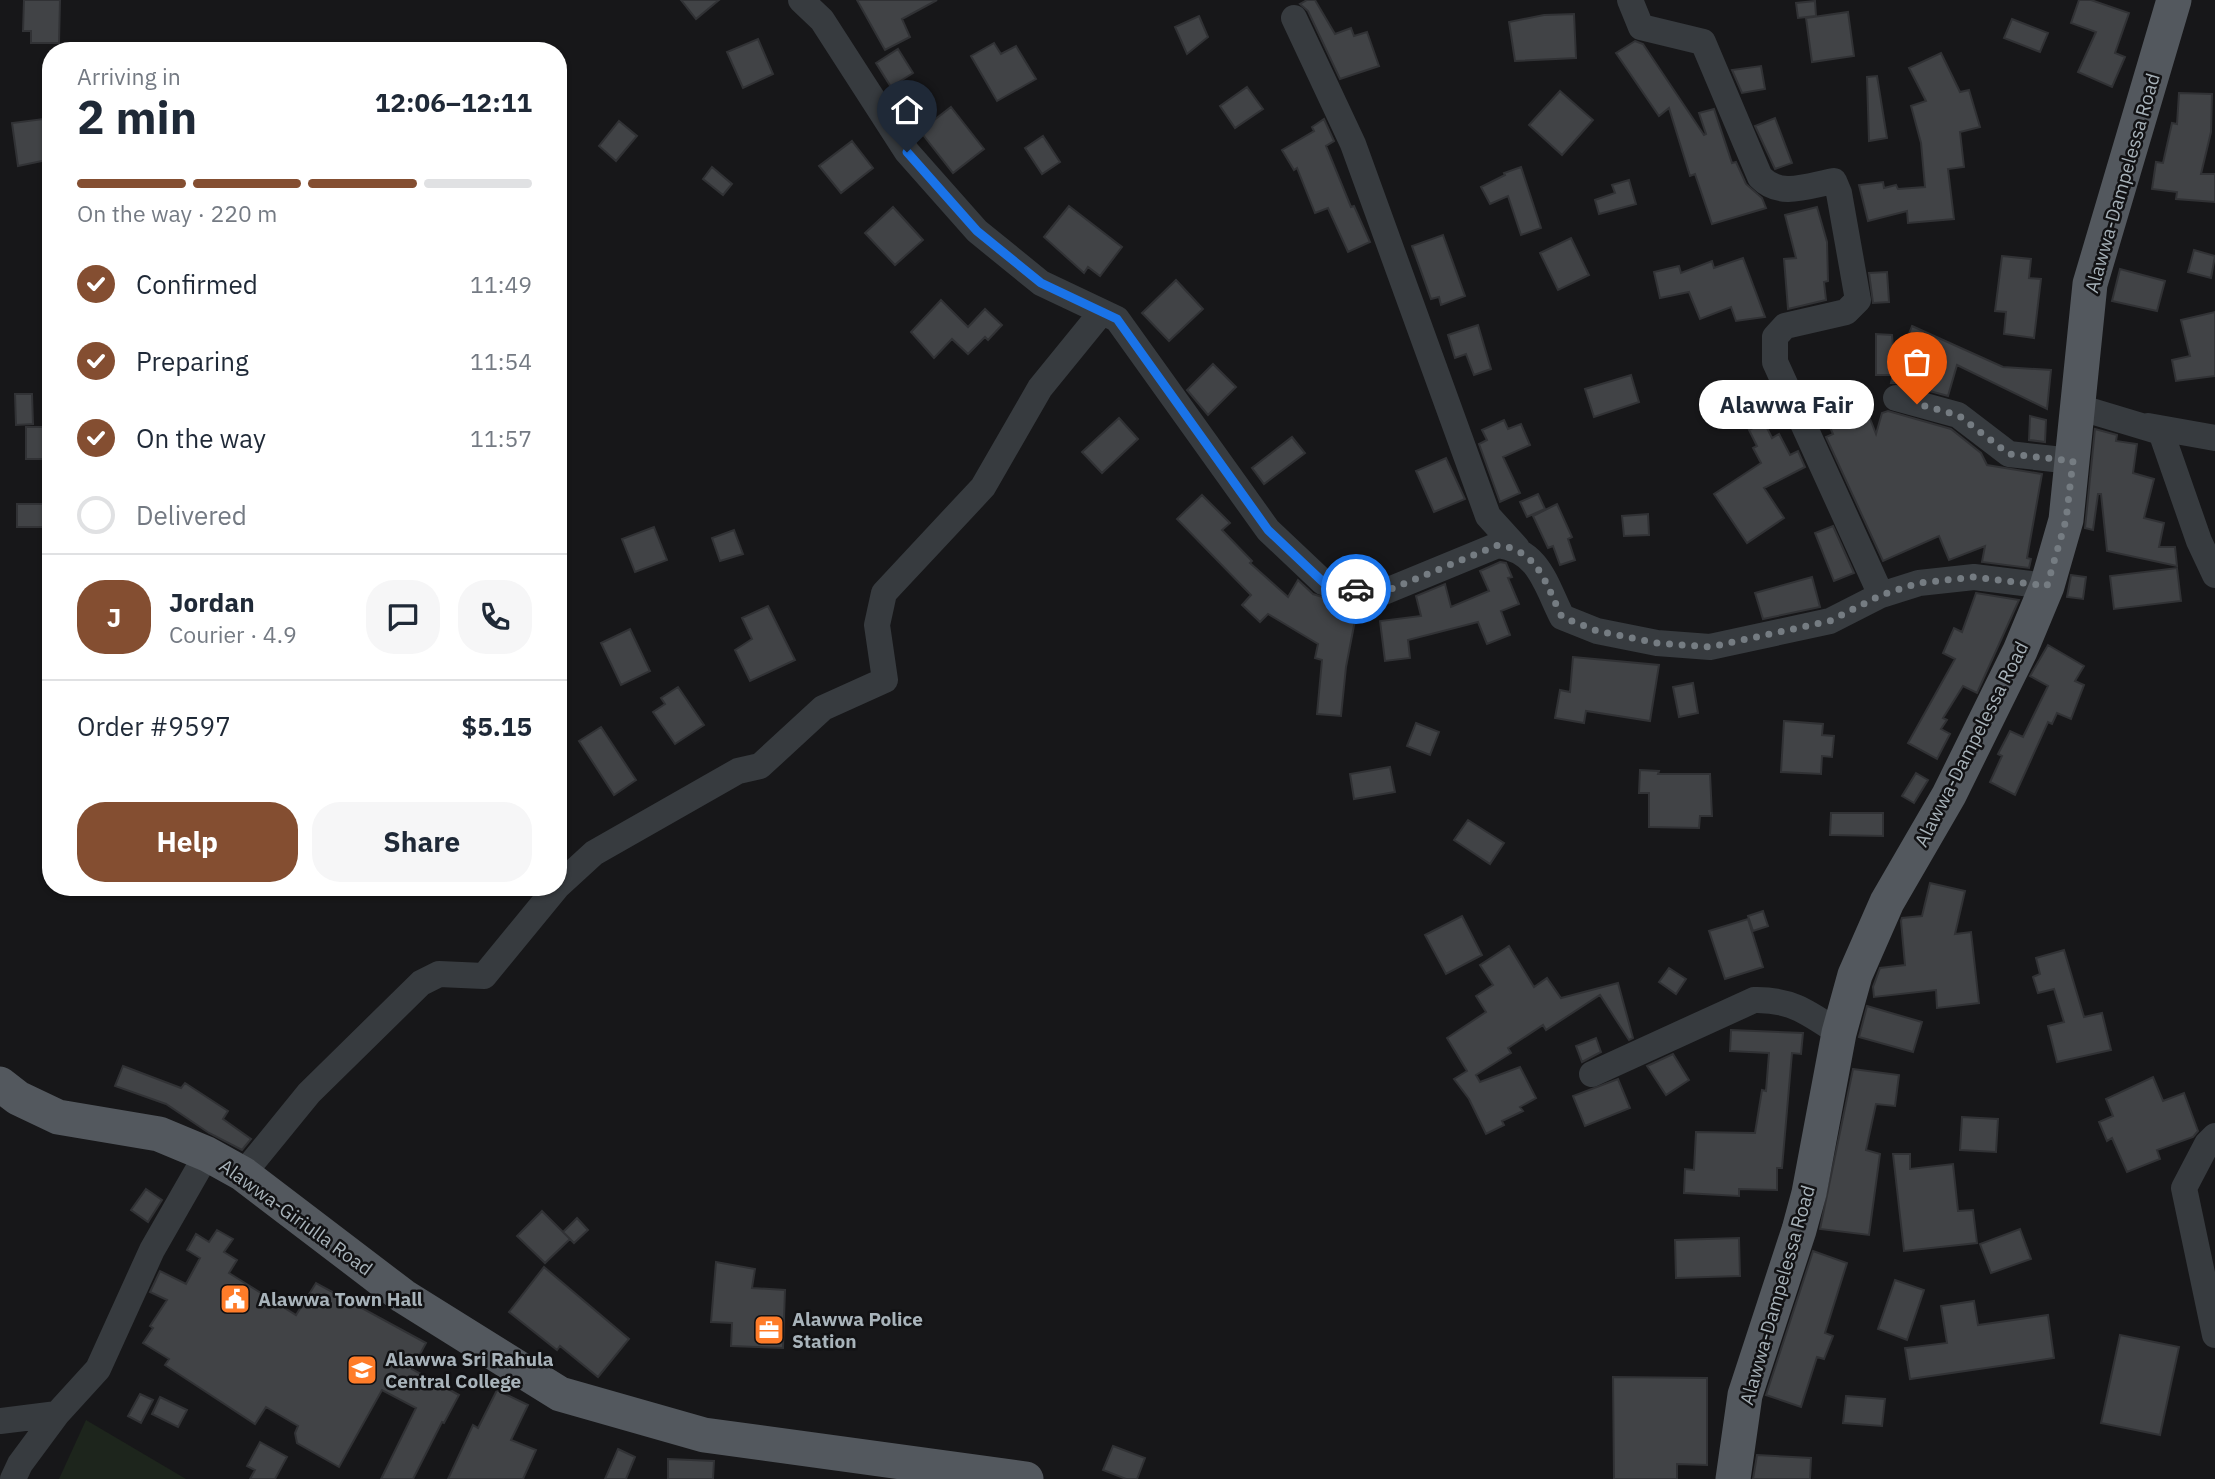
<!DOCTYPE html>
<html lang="en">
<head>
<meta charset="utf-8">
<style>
  body { margin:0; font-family:"IBM Plex Sans",sans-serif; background:#f6f6f7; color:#1f2937; height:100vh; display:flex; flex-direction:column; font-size:26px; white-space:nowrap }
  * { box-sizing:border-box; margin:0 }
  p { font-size:23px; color:#747a83 }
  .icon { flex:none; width:38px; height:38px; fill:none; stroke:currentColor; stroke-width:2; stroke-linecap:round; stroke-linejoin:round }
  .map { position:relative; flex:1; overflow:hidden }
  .details { position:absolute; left:42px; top:42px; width:525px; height:854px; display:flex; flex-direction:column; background:#fff; border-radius:28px; box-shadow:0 2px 5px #0004 }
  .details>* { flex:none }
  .pin { position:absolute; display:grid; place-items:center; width:60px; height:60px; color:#fff; margin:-72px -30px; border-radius:50% 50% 50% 0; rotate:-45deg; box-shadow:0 0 7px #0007 }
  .pin .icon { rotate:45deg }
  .courier { position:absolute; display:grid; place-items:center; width:70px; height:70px; margin:-35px; border:5px solid #1a73e8; border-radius:50%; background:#fff; color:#222; box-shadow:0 2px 9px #0007 }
  .bubble { position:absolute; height:49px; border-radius:24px; background:#fff; box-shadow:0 2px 5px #0004; font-size:23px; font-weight:800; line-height:49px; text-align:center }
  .head em { font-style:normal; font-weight:800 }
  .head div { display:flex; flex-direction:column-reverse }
  .head { display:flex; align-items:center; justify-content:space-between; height:119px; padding:0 35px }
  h1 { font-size:46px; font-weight:800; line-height:52px }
  .bar { display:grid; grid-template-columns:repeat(4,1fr); gap:10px 7px; align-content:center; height:84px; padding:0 35px }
  .bar i { height:9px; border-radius:5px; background:#e0e1e3 }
  .bar .current { background:#844e31 }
  .bar p { grid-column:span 4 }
  .line { display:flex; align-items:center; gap:18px; padding:0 35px; border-top:2px solid #e0e1e3 }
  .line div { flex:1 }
  .round { display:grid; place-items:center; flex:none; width:74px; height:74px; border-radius:28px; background:#f6f6f7 }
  ol { padding:0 35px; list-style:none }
  li { display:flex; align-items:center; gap:21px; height:77px }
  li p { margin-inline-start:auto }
  li .icon { padding:7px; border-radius:50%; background:#844e31; color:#fff; stroke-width:4 }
  li:last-child { color:#747a83 }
  li i { width:38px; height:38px; border:4px solid #e0e1e3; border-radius:50% }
  .button { display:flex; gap:14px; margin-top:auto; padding:14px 35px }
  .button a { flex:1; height:80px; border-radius:28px; background:#844e31; color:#fff; font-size:28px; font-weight:800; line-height:80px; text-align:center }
  .button a+a { background:#f6f6f7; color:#1f2937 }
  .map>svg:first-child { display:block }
  .green { fill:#1d251c }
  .building { fill:#414346; stroke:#313235; stroke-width:2 }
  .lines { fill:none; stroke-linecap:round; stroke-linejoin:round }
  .minor { stroke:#373b3f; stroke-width:26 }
  .major { stroke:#53585e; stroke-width:35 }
  .done { stroke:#757c82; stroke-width:7; stroke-dasharray:0 12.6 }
  .route { stroke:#1a73e8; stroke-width:9 }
  .labels { text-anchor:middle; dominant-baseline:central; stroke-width:5; stroke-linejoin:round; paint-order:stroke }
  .street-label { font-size:19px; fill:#a8b3ba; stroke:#121214 }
  .poi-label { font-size:19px; font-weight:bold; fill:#a8b3ba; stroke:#121214; text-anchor:start }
</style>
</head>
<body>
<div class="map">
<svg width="2215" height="1479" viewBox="0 0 2215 1479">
  <rect width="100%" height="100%" fill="#171719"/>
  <path class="green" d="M86 1420 186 1479H59Z"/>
  <path class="building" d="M24 0H60L59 43H31V31H23Z
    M681 0H719L696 19Z
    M857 0H937L902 19 910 37 885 50Z
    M1307 0H1315L1335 34 1351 28 1354 36 1367 32 1379 66 1340 79 1308 11 1300 4Z
    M2079 0H2091L2129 13 2115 53 2125 57 2112 87 2078 72 2096 32 2071 23Z
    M1815 1 1816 16 1798 18 1796 3Z
    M1848 12 1854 56 1812 62 1806 18Z
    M1574 14 1576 58 1515 61 1509 22 1544 15Z
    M1199 16 1208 37 1187 54 1175 27Z
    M2012 19 2048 33 2040 52 2004 38Z
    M758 39 773 74 743 88 727 52Z
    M1635 41 1643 44 1704 135 1706 134 1699 113 1714 109 1732 163 1736 162 1746 184 1762 198 1766 208 1712 224 1695 174 1690 176 1669 108 1659 116 1616 53Z
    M994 43 1001 54 1016 46 1036 79 997 101 971 56Z
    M898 49 913 73 891 87 876 63Z
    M1941 53 1960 92 1969 90 1980 127 1960 132 1964 167 1948 169 1954 219 1908 223 1907 211 1868 221 1859 185 1883 182 1884 188 1896 185 1898 189 1925 187 1921 143 1911 106 1926 101 1909 68Z
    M1761 66 1765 89 1742 93 1732 70Z
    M1877 76 1887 138 1869 141 1867 77Z
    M1247 87 1263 109 1235 128 1220 106Z
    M1560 91 1593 120 1562 155 1529 125Z
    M2179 93 2212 94 2211 132 2201 174H2215V202L2176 199 2177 192 2152 189 2156 162 2163 163 2172 123 2177 124Z
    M951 107 984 149 953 173 920 131Z
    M1775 118 1792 163 1775 169 1755 126Z
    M43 119 47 160 18 166 12 123Z
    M1324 119 1334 141 1326 146 1351 207 1354 206 1370 242 1348 252 1328 208 1315 213 1297 168 1294 170 1282 150 1314 131 1312 127Z
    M619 121 637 136 616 161 599 146Z
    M1043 136 1060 162 1042 174 1025 148Z
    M852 141 873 168 841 193 819 166Z
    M712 167 732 184 723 195 703 179Z
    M1521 167 1541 228 1521 235 1508 196 1490 204 1481 187 1505 175 1504 173Z
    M1629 180 1636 204 1599 214 1595 200 1615 193 1612 185Z
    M1069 206 1122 247 1100 276 1088 267 1084 273 1044 237Z
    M893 207 923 240 895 265 865 233Z
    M1817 207 1827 242 1828 281 1824 282 1826 300 1788 309 1784 259 1796 258 1785 215Z
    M1443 235 1465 296 1441 305 1439 297 1431 299 1412 246Z
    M1571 238 1589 275 1558 290 1540 253Z
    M2194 250 2215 256 2211 278 2188 272Z
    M2002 256 2031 259 2029 278 2041 279 2034 338 2004 334 2006 312 1995 311Z
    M1743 258 1765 317 1736 321 1731 307 1700 319 1689 292 1660 298 1654 272 1679 266 1681 273 1712 261 1714 268Z
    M2120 269 2165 281 2157 311 2112 301Z
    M1887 272 1889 302 1873 303 1869 273Z
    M1176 280 1203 309 1169 341 1142 313Z
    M941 300 968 327 985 309 1002 325 988 340 985 337 968 354 952 339 934 358 911 332Z
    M2215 312V376L2176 381 2172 360 2190 356 2181 320Z
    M1478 325 1491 369 1474 375 1466 354 1455 358 1448 335Z
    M1912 326 2003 367 2051 370 2047 409 1957 365 1948 396 1900 383H1891L1893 375H1876V334L1892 335 1895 370Z
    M1213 364 1236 387 1208 415 1187 390Z
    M1631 375 1639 402 1594 417 1585 389Z
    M15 394H32L33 424 16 425Z
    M1863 401 1876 434 1882 413 1888 411 1951 429 1981 453 1987 465 2042 474 2027 558 2031 559 2029 568 1982 562 1985 546 1949 560 1939 536 1883 561 1826 437 1833 434 1825 416Z
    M2030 416 2046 420 2045 442 2029 440Z
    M1119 418 1138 439 1102 473 1082 452Z
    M1504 420 1508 429 1521 424 1530 445 1503 457 1520 493 1500 502 1479 444 1487 440 1482 430Z
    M1764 422 1772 438 1779 434 1790 455 1798 451 1805 467 1764 488 1784 518 1747 543 1714 494 1761 463 1753 448 1757 446 1749 430Z
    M26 427H51V459H26Z
    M2095 429 2117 435 2116 441 2137 444 2133 473 2154 479 2144 518 2164 523 2159 547H2175L2177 566 2107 551 2101 494H2098L2093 530 2085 528Z
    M1292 437 1305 453 1264 484 1252 468Z
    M1446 458 1465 499 1434 512 1416 471Z
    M1538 494 1545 509 1527 517 1520 502Z
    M1202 495 1230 523 1222 530 1252 561 1250 563 1288 597 1298 580 1313 594 1329 599 1326 605 1357 610 1346 667 1341 716 1317 714 1322 660 1315 658 1318 644 1268 614 1260 622 1242 605 1251 595 1177 519Z
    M17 504H51V527H17Z
    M1557 504 1572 537 1568 539 1575 560 1560 565 1553 546 1548 548 1533 516Z
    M1648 514 1649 535 1624 536 1622 516Z
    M1833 526 1854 573 1834 581 1815 533Z
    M654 527 667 560 635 572 622 539Z
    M734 530 743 554 720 561 712 538Z
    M1500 562 1506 563 1512 577 1508 578 1519 604 1501 611 1510 635 1487 644 1478 622 1408 640 1410 658 1385 661 1380 621 1421 616 1416 596 1445 584 1451 607 1489 591 1480 571Z
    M2177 568 2181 601 2114 609 2110 576Z
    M2071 575 2086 577 2083 599 2067 597Z
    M1812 577 1820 607 1763 619 1755 593Z
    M1976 593 2019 600 1977 693 1963 686 1943 718 1947 720 1941 729 1950 734 1937 759 1908 743 1955 659 1943 653 1954 628 1962 632Z
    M768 606 795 660 750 681 735 650 752 639 742 618Z
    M630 629 650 671 621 685 601 643Z
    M2048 645 2084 666 2075 681 2084 685 2071 719 2057 713 2052 724 2048 722 2015 795 1990 782 2002 756 1998 754 2010 731 2023 737 2048 686 2030 676Z
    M1573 657 1659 665 1650 721 1586 711 1584 723 1555 718 1560 690 1570 692Z
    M1693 683 1698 713 1679 717 1673 687Z
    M678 687 704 725 675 744 653 712 665 704 661 698Z
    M1784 721 1823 724 1822 735 1834 736 1832 757 1822 756 1821 774 1781 772Z
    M1416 723 1439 732 1430 755 1407 746Z
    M601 727 636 780 614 795 579 741Z
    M1390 767 1395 792 1354 799 1350 774Z
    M1640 770 1659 771 1658 774H1710L1712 816H1700L1699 828 1649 827V793H1639Z
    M1916 773 1928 780 1914 803 1902 796Z
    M1831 813H1883V836L1830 835Z
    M1468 820 1504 843 1490 864 1454 840Z
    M1930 883 1965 891 1955 934 1971 932 1979 1003 1937 1008 1936 990 1874 997 1873 987 1880 968 1905 965 1901 921 1902 918 1922 916Z
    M1763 911 1768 926 1753 931 1748 916Z
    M1462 916 1482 955 1446 974 1425 935Z
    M1748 919 1763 967 1725 979 1709 931Z
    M1509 946 1534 987 1547 978 1561 998 1618 983 1633 1038 1629 1040 1600 995 1546 1030 1543 1025 1508 1048 1511 1053 1476 1075 1480 1082 1520 1067 1536 1098 1520 1107 1523 1111 1502 1121 1504 1125 1486 1134 1469 1099 1454 1079 1467 1071 1447 1038 1486 1012 1476 996 1493 985 1480 965Z
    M2064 950 2084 1017 2102 1013 2111 1050 2057 1062 2048 1026 2064 1022 2054 989 2038 993 2033 977 2040 974 2036 958Z
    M1669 968 1686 979 1676 994 1659 982Z
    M1867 1006 1922 1022 1913 1052 1859 1037Z
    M1731 1030 1803 1033 1801 1054 1792 1053 1782 1168H1777V1190L1739 1189V1196L1684 1193 1685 1169 1694 1170 1696 1132 1755 1133 1762 1090 1766 1091 1769 1053 1730 1051Z
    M1596 1038 1601 1052 1582 1062 1576 1046Z
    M1673 1054 1689 1080 1666 1095 1647 1066Z
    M123 1066 181 1088 185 1083 228 1111 223 1119 251 1139 242 1150 209 1133 166 1104 115 1086Z
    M1853 1069 1899 1075 1895 1106 1876 1104 1866 1150 1880 1154 1869 1235 1820 1229Z
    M2153 1077 2163 1101 2184 1093 2198 1131 2193 1137 2157 1150 2160 1159 2127 1172 2112 1138 2107 1141 2099 1122 2113 1116 2106 1099Z
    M1618 1079 1630 1108 1585 1126 1573 1096Z
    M1962 1117 1998 1119 1996 1152 1960 1150Z
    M1893 1154H1910V1169L1953 1164 1958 1211 1973 1210 1977 1243 1904 1251Z
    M146 1189 162 1200 148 1222 131 1210Z
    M542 1211 570 1239 545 1263 517 1236Z
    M577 1218 588 1230 574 1243 563 1232Z
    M2020 1229 2031 1259 1991 1273 1980 1244Z
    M217 1230 233 1239 224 1252 237 1260 229 1273 296 1315 316 1283 426 1343 412 1369 459 1395 444 1423 442 1422 413 1479H381L416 1408 382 1390 339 1467 297 1443 295 1433 298 1426 266 1407 255 1424 165 1365 169 1359 143 1343 153 1328 150 1326 167 1300 150 1292 160 1271 186 1284 200 1258 187 1250 196 1234 209 1242Z
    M1739 1238 1740 1276 1676 1278 1675 1240Z
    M1813 1251 1847 1263 1825 1333 1833 1336 1824 1359 1817 1357 1801 1407 1766 1395Z
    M716 1262 755 1269 752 1288 785 1290 783 1348 731 1346 732 1323 711 1322Z
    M544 1267 629 1339 598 1377 560 1346 557 1350 509 1312Z
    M1895 1280 1924 1290 1907 1340 1878 1329Z
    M1974 1301 1978 1325 2048 1315 2054 1358 1910 1379 1905 1348 1947 1343 1941 1306Z
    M2120 1335 2179 1347 2160 1435 2101 1423Z
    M1613 1377 1707 1378V1465L1677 1464V1479H1614Z
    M497 1390 528 1405 511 1440 536 1450 523 1479H448L473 1425 478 1428Z
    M140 1394 153 1400 141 1423 128 1416Z
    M1846 1396 1885 1399 1882 1426 1843 1423Z
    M160 1397 187 1410 178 1427 152 1414Z
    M260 1442 287 1457 275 1479H250L255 1470 247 1466Z
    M1113 1446 1145 1458 1137 1479H1126L1103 1470Z
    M618 1449 635 1457 626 1479H605Z
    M1757 1455 1811 1458 1810 1479H1753Z
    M668 1459 714 1461 713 1479H668Z"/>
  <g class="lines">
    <path class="minor" d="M801 0 822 20 907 152 977 231 1041 283 1117 319 1268 530 1323 582 1379 594 1498 545C1539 551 1545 583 1562 617L1597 631 1657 643 1710 647 1830 621 1881 595 1919 583 1974 577 2047 586
      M1630 0 1641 27 1703 42 1760 177C1780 198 1807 186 1834 181L1839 193 1858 300 1846 312 1785 326 1775 337V362L1881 595
      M1294 18 1353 144 1488 516 1517 548
      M1896 398 1958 415 2009 454 2072 461
      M2078 407 2161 432 2199 541 2215 575
      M2148 426 2215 438
      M558 886 594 853 738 771 760 766 823 708 885 680 877 625 884 593 983 487 1040 388 1101 313
      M1592 1074 1754 1000C1791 999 1809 1013 1839 1033
      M2215 1136 2207 1144 2184 1188 2215 1335
      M243 1174 309 1093 421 983 439 974 484 976 557 887
      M0 1421 57 1414
      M13 1479 20 1464 57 1414 98 1369 152 1250 207 1154"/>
    <path class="major" d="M0 1084 18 1098 58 1117 159 1134 207 1154 243 1174 403 1296 560 1394 704 1435 1026 1479
      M1733 1479 1745 1395 1799 1230 1809 1193 1839 1033 1855 975 1887 902 1949 795 2020 651 2047 586 2066 520 2090 284 2174 0"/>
  </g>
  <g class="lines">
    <path class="done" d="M1356 589 1379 594 1498 545C1539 551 1545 583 1562 617L1597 631 1657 643 1710 647 1830 621 1881 595 1919 583 1974 577 2047 586 2066 520 2073 461 2009 454 1958 415 1917 404"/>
    <path class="route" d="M907 152 977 231 1041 283 1117 319 1268 530 1323 582 1356 589"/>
  </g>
  <defs>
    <g id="civic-square" transform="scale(1.575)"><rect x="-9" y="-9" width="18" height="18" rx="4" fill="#ff7c29" stroke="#121214"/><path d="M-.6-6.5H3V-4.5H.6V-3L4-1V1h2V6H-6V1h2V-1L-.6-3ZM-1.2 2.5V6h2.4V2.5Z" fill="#fff"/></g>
    <g id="office-square" transform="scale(1.575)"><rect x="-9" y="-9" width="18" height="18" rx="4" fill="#ff7c29" stroke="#121214"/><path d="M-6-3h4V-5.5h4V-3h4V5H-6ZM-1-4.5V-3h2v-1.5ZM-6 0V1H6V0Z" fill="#fff"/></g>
    <g id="school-square" transform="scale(1.575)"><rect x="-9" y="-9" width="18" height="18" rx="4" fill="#ff7c29" stroke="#121214"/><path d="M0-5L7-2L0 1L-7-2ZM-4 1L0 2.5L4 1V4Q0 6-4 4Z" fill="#fff"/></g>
  </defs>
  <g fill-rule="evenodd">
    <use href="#civic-square" x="235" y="1299"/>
    <use href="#office-square" x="769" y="1330"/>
    <use href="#school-square" x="362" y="1370"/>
  </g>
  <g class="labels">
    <g class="street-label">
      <text transform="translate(2122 183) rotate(-74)">Alawwa-Dampelessa Road</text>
      <text transform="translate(1971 744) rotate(-63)">Alawwa-Dampelessa Road</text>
      <text transform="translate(296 1217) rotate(36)">Alawwa-Giriulla Road</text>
      <text transform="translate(1777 1295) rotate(-74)">Alawwa-Dampelessa Road</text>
    </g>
    <g class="poi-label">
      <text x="258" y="1299">Alawwa Town Hall</text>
      <text x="792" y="1319">Alawwa Police<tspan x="792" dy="22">Station</tspan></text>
      <text x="385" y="1359">Alawwa Sri Rahula<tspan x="385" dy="22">Central College</tspan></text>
    </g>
  </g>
</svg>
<div class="pin" style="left:1917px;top:404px;background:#ea580c"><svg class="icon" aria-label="bag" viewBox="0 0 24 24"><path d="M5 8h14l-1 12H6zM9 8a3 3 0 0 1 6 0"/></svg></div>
<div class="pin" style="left:907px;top:152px;background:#1f2937"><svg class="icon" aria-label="home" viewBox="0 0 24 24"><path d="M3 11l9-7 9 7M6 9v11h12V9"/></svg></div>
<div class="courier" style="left:1356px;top:589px"><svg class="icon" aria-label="car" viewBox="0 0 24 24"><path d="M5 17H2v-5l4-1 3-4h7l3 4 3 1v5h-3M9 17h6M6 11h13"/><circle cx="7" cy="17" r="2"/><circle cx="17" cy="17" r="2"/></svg></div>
<div class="bubble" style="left:1699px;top:380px;width:175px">Alawwa Fair</div>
<section class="details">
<div class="head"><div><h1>2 min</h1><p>Arriving in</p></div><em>12:06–12:11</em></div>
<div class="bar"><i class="current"></i><i class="current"></i><i class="current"></i><i></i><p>On the way · 220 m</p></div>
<ol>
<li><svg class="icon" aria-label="check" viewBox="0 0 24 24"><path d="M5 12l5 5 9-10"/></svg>Confirmed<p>11:49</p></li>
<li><svg class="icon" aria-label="check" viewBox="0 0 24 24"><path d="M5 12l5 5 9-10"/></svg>Preparing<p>11:54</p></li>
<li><svg class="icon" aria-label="check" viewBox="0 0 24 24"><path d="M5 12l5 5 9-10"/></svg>On the way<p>11:57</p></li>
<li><i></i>Delivered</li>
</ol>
<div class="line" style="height:126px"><b class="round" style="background:#844e31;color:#fff">J</b><div><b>Jordan</b><p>Courier · 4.9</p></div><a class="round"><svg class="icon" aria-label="chat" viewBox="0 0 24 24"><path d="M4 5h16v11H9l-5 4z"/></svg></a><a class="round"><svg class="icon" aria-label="phone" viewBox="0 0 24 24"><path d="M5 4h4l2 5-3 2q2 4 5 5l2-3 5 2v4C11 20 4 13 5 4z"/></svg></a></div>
<div class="line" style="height:91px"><div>Order #9597</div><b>$5.15</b></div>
<div class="button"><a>Help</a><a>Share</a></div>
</section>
</div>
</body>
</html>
